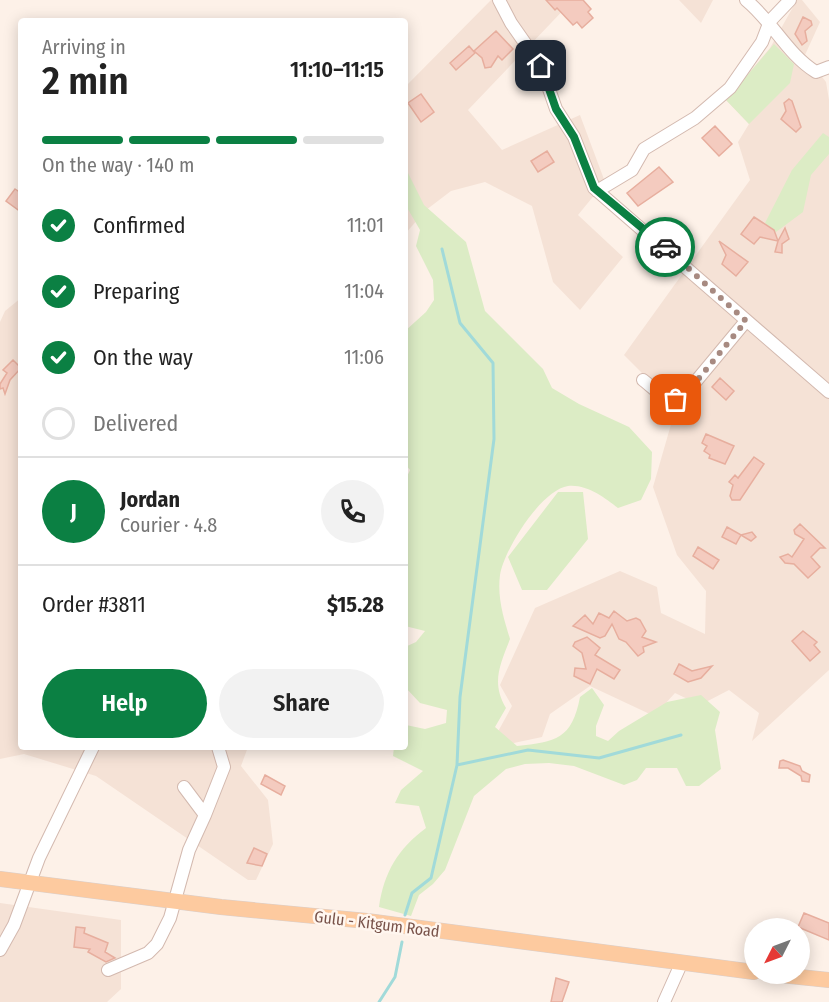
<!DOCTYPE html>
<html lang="en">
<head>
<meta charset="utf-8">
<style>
  body { margin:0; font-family:"Fira Sans Condensed",sans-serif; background:#f2f2f2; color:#222; height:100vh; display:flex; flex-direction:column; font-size:22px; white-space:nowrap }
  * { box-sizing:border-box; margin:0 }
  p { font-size:20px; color:#767676 }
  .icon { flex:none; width:33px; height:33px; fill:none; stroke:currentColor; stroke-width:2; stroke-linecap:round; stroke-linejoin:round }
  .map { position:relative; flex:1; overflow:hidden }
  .panel { position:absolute; left:18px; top:18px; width:390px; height:732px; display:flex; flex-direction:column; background:#fff; border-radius:6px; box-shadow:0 3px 15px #0003 }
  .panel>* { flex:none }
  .needle { width:39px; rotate:228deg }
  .fabs { position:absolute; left:744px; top:918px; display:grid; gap:12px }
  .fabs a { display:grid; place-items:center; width:66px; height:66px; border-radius:50%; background:#fff; box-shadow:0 3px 15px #0003; font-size:30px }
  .pin { position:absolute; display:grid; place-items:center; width:51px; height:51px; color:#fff; margin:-26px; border-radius:12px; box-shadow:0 3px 9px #0006 }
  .courier { position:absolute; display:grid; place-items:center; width:60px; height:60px; margin:-30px; border:4px solid #0b8043; border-radius:50%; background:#fff; color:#222; box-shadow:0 2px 8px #0007 }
  .headline em { font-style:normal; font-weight:600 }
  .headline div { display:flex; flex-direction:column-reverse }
  .headline { display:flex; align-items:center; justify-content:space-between; height:102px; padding:0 24px }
  h1 { font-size:39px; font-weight:600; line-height:45px }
  .bar { display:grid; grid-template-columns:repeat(4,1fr); gap:9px 6px; align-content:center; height:72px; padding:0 24px }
  .bar i { height:8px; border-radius:4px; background:#e0e0e0 }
  .bar .current { background:#0b8043 }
  .bar p { grid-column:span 4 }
  .line { display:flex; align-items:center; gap:15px; padding:0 24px; border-top:2px solid #e0e0e0 }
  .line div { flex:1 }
  .round { display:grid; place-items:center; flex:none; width:63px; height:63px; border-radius:32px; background:#f2f2f2 }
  ol { padding:0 24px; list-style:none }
  li { display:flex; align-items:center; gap:18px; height:66px }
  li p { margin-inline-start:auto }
  li .icon { padding:6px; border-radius:50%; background:#0b8043; color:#fff; stroke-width:4 }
  li:last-child { color:#767676 }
  li i { width:33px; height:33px; border:3px solid #e0e0e0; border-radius:50% }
  .action { display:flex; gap:12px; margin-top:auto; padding:12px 24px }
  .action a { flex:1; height:69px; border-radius:36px; background:#0b8043; color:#fff; font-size:24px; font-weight:600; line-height:69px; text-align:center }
  .action a+a { background:#f2f2f2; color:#222 }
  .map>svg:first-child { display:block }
  .residential { fill:#f5e2d6 }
  .green { fill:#dcecc5 }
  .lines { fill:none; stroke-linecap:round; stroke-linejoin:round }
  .stream { stroke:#a1dad9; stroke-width:3 }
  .building { fill:#f4cbbf; stroke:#e7ae9e; stroke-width:1.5 }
  .minor-casing { stroke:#d3b9af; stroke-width:14 }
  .major-casing { stroke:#d9cfcc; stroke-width:16 }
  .minor { stroke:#fff; stroke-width:12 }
  .major { stroke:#fdca9f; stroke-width:15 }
  .done { stroke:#a78a81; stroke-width:6; stroke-dasharray:0 10.8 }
  .route { stroke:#0b8043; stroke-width:8 }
  .labels { text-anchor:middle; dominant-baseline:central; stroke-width:5; stroke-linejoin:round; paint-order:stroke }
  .street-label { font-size:16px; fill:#79534a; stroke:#fff6ef }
</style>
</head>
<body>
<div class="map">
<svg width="829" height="1002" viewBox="0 0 829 1002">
  <rect width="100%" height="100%" fill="#fdf1e8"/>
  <path class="residential" d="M491 0H573L468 110 502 150 580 115 605 182 578 215 623 257 580 310 553 282 532 206 485 182 451 191 426 210 405 234V87Z
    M679 0H713L701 23Z
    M797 0H802L820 22 805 55 826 82 829 100V670L752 741 759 713 729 690 700 705 675 693 654 716 590 686 550 714 542 737 509 744 495 737 512 706 500 685 535 608 620 571 657 587 661 613 705 634 706 591 677 555 653 487 676 407 624 355 750 180 738 142 749 124 726 100 770 48Z
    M21 298V747H248L241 766 268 800 273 844 256 880H248L96 776 24 754 0 759V322L5 311Z
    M0 903 121 920V989L107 1002H0Z"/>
  <path class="green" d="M774 44 794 64 790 83 749 124 726 100Z
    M823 133 829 137V154L811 175 803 212 776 232 765 223 792 170Z
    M405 167 424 205 466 242 485 311 543 369 552 388 579 404 629 427 652 452 651 479 641 500 618 508C605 498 587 484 568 486 541 490 504 550 500 575 497 598 504 619 510 639 500 665 491 683 506 708L495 727 517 746C556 742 572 739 580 697L592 688 604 705 596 726V736L608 741 619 731 667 702 701 695 720 712 715 730 721 769 699 786H686L677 768H646L637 780 624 785 574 766 549 763 525 764 506 769 474 796 445 870 433 884 419 895 411 916 379 907C384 872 398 849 426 828L419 806 395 803 401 790 423 771 393 756 394 747H405L406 725 425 729 446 723 447 710 420 703 405 687V647L416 642 425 631 405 626V559L408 556 405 552V481L410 470 405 464V331L426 312 434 300 433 280 416 246 420 230 405 204Z
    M558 492H583L588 539 547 590H522L508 557Z"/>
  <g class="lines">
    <path class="stream" d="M457 765 528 750 599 758 681 735
      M405 915 412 893 431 878 457 765 460 697 494 439 493 363 460 323 442 249
      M379 1002 395 977 402 942"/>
  </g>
  <path class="building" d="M546 0H583L591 9 588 12 593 18 582 28 577 22 573 25 557 8 555 10Z
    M803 17 811 21 812 25 805 31 807 41 802 45 795 34Z
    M496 31 513 49 502 60 498 56 491 67 485 68 482 58 474 51Z
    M469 46 475 53 456 70 450 63Z
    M421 94 434 112 421 122 408 103Z
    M789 99 792 101 801 127 796 132 781 119 786 111 784 103Z
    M715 126 732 144 719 156 702 138Z
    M547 151 554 162 538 172 531 161Z
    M659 167 673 182 638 206 627 193Z
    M15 189 21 193V212L6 201Z
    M754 217 774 230 778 241 785 228 789 239 782 244V253L775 252 778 241 760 237 754 244 741 234Z
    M719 241 748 262 736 276 722 264 726 255Z
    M13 360 21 368 10 380 5 394 3 388 0 389V384L7 373 3 370Z
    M720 378 734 391 726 400 712 387Z
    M706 434 734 446 725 464 709 458 710 455 704 451 707 446 702 443Z
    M754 457 764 464 740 500H732L730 496 733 485 729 482 735 475 738 478Z
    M800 524 825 548H820L811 557 820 567 808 578 794 564 785 563 780 557 788 554 792 557 804 539 795 534 794 530Z
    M727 527 741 535 752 532 756 537 751 541 741 535 736 544 722 537Z
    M698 547 719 560 713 569 693 556Z
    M614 611 627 621 636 618 640 620 646 631 642 637 656 642 643 647 644 652 638 656 626 642 619 639 612 624 605 636 600 638 573 626 585 615 593 624 599 613 609 618Z
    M803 631 817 642 814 645 820 652 810 661 792 641Z
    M587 637 600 648 595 655 620 670 614 679 597 669 590 684 574 676 575 668 586 669 582 653 573 646 575 642Z
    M679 664 692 671 712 666 701 678 688 682 674 674Z
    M783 760 800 766 802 771 810 775 809 782 802 781 801 776 788 768H779L780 761Z
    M265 775 285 786 281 795 261 784Z
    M254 848 267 854 262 866 247 863Z
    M804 913 829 923V940L798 927Z
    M76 927 85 928 84 933 108 943 105 952 115 958 106 962 88 952 90 949 74 947Z
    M556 978 569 982 562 1002H551Z"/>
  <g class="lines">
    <g class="minor-casing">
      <path id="minor" d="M499 0 511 23 541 66 556 109 574 137 594 188 829 392
        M746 0C773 22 787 54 816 72L829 67
        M597 191 632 170 644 149 695 118 730 88 762 42 770 21 790 0
        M643 380C655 389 666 404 682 398L746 321
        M205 815 224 767 218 747
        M0 950 14 925 39 858 93 747
        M108 970 148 953 157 944 170 918 189 850 205 815 184 787
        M664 1002 681 964"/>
    </g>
    <g class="major-casing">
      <path id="major" d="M0 879 221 907 367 921 754 972
        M771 974 829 980"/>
    </g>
    <use href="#minor" class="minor"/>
    <use href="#major" class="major"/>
  </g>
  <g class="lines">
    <path class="done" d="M665 247 746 321 686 394 676 400"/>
    <path class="route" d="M541 66 556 109 574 137 594 188 665 247"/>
  </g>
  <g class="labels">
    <g class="street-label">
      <text transform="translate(377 924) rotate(7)">Gulu - Kitgum Road</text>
    </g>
  </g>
</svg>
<div class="fabs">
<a><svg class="needle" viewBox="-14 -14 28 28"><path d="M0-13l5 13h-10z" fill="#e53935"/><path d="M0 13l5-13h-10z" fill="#767676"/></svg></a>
</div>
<div class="pin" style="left:676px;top:400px;background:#ea580c"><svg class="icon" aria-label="bag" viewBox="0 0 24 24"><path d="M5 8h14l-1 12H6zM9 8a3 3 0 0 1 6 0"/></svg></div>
<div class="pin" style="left:541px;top:66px;background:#1f2937"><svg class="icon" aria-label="home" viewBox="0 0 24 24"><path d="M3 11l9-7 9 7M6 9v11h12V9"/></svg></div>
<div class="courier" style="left:665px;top:247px"><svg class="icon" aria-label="car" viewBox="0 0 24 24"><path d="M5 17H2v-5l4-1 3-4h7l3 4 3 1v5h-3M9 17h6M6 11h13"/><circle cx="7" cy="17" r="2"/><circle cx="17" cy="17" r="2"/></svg></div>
<section class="panel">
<div class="headline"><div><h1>2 min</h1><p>Arriving in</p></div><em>11:10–11:15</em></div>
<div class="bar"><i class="current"></i><i class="current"></i><i class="current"></i><i></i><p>On the way · 140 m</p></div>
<ol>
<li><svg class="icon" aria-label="check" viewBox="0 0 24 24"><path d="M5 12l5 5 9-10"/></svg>Confirmed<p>11:01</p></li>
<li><svg class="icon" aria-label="check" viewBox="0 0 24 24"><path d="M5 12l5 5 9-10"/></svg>Preparing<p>11:04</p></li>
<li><svg class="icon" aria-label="check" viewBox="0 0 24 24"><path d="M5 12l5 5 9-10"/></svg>On the way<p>11:06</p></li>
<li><i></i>Delivered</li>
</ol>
<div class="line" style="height:108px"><b class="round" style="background:#0b8043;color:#fff">J</b><div><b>Jordan</b><p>Courier · 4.8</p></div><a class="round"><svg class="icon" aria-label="phone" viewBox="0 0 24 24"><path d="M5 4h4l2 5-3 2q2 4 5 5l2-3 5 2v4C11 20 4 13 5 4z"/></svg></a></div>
<div class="line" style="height:78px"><div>Order #3811</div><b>$15.28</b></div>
<div class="action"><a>Help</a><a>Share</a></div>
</section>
</div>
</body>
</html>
